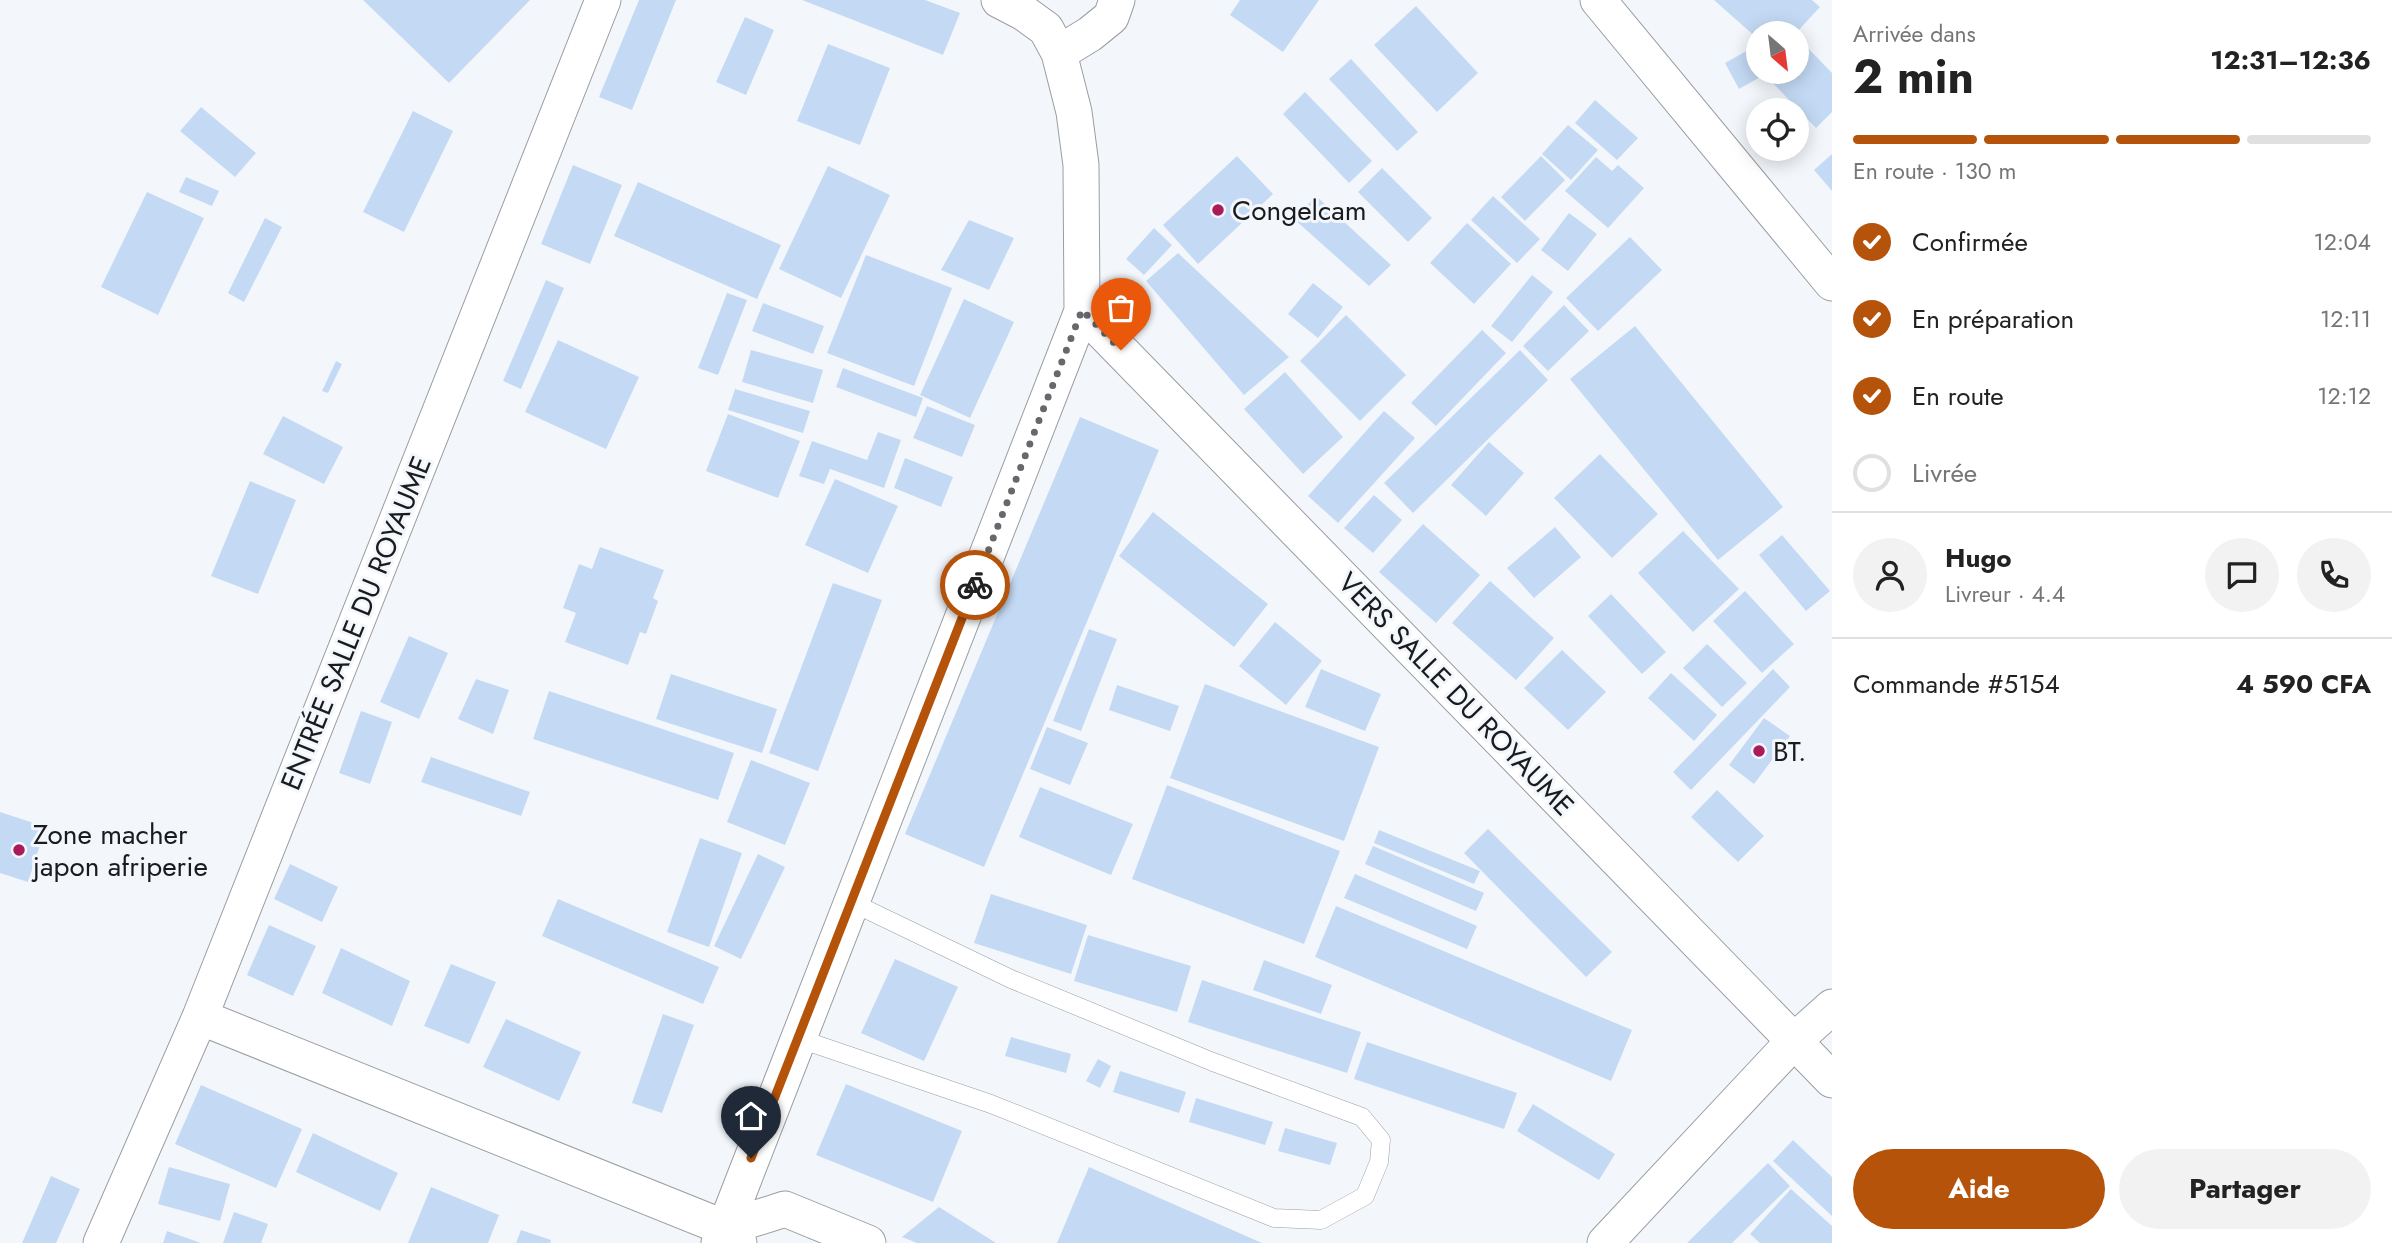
<!DOCTYPE html>
<html lang="fr">
<head>
<meta charset="utf-8">
<style>
  body { margin:0; font-family:Jost,sans-serif; background:#f2f2f2; color:#222; height:100vh; display:flex; flex-direction:column; font-size:26px; white-space:nowrap }
  * { box-sizing:border-box; margin:0 }
  p { font-size:23px; color:#767676 }
  .icon { flex:none; width:38px; height:38px; fill:none; stroke:currentColor; stroke-width:2; stroke-linecap:round; stroke-linejoin:round }
  .map { position:relative; flex:1; overflow:hidden }
  .details { display:flex; flex-direction:column; background:#fff; width:560px }
  .details>* { flex:none }
  .needle { width:46px; rotate:152deg }
  .tools { position:absolute; left:1746px; top:21px; display:grid; gap:14px }
  .tools a { display:grid; place-items:center; width:63px; height:63px; border-radius:50%; background:#fff; box-shadow:0 4px 18px #0003; font-size:35px }
  .pin { position:absolute; display:grid; place-items:center; width:60px; height:60px; color:#fff; margin:-72px -30px; border-radius:50% 50% 50% 0; rotate:-45deg; box-shadow:0 0 7px #0007 }
  .pin .icon { rotate:45deg }
  .courier { position:absolute; display:grid; place-items:center; width:70px; height:70px; margin:-35px; border:5px solid #b45309; border-radius:50%; background:#fff; color:#222; box-shadow:0 2px 9px #0007 }
  .summary em { font-style:normal; font-weight:700 }
  .summary div { display:flex; flex-direction:column-reverse }
  .summary { display:flex; align-items:center; justify-content:space-between; height:119px; padding:0 21px }
  h1 { font-size:46px; font-weight:700; line-height:52px }
  .bar { display:grid; grid-template-columns:repeat(4,1fr); gap:10px 7px; align-content:center; height:84px; padding:0 21px }
  .bar i { height:9px; border-radius:5px; background:#e0e0e0 }
  .bar .current { background:#b45309 }
  .bar p { grid-column:span 4 }
  .line { display:flex; align-items:center; gap:18px; padding:0 21px; border-top:2px solid #e0e0e0 }
  .line div { flex:1 }
  .round { display:grid; place-items:center; flex:none; width:74px; height:74px; border-radius:37px; background:#f2f2f2 }
  ol { padding:0 21px; list-style:none }
  li { display:flex; align-items:center; gap:21px; height:77px }
  li p { margin-inline-start:auto }
  li .icon { padding:7px; border-radius:50%; background:#b45309; color:#fff; stroke-width:4 }
  li:last-child { color:#767676 }
  li i { width:38px; height:38px; border:4px solid #e0e0e0; border-radius:50% }
  .cta { display:flex; gap:14px; margin-top:auto; padding:14px 21px }
  .cta a { flex:1; height:80px; border-radius:42px; background:#b45309; color:#fff; font-size:28px; font-weight:700; line-height:80px; text-align:center }
  .cta a+a { background:#f2f2f2; color:#222 }
  main { display:flex; flex:1; min-height:0 }
  .map>svg:first-child { display:block }
  .building { fill:#c4daf4 }
  .lines { fill:none; stroke-linecap:round; stroke-linejoin:round }
  .service-casing { stroke:#9a9ea2; stroke-width:19 }
  .minor-casing { stroke:#9a9ea2; stroke-width:37 }
  .service { stroke:#fff; stroke-width:18 }
  .minor { stroke:#fff; stroke-width:35 }
  .done { stroke:#66686b; stroke-width:7; stroke-dasharray:0 12.6 }
  .route { stroke:#b45309; stroke-width:9 }
  .poi-dot { fill:#a91b59; stroke:#f3f7fc; stroke-width:2.5 }
  .labels { text-anchor:middle; dominant-baseline:central; stroke-width:6; stroke-linejoin:round; paint-order:stroke }
  .poi-label { font-size:28px; fill:#1a1b1d; stroke:#f3f7fc; text-anchor:start }
  .street-label { font-size:28px; fill:#1a1b1d; stroke:#f3f7fc }
</style>
</head>
<body>
<main>
<div class="map">
<svg width="1832" height="1243" viewBox="0 0 1832 1243">
  <rect width="100%" height="100%" fill="#f3f7fc"/>
  <path class="building" d="M363 0H530L449 83Z
    M639 0H676L632 110 599 97Z
    M802 0H925L960 13 943 55Z
    M1240 0H1319L1283 52 1230 15Z
    M1714 0H1812L1820 7 1796 33H1759V40Z
    M1416 6 1478 73 1437 112 1374 45Z
    M745 17 774 30 746 95 716 82Z
    M1802 42 1832 73V112L1816 128 1767 77 1771 72H1797V47Z
    M828 44 890 68 860 145 797 121Z
    M1759 44V72H1769L1739 89 1725 63Z
    M1351 59 1418 132 1397 151 1329 79Z
    M1305 92 1372 161 1349 183 1283 114Z
    M1595 100 1638 138 1617 160 1575 123Z
    M201 107 256 153 235 177 180 131Z
    M413 111 453 131 404 232 363 212Z
    M1568 125 1598 150 1571 180 1542 154Z
    M1832 154V191L1814 170Z
    M1237 156 1273 194 1198 264 1163 225Z
    M1541 156 1565 180 1525 221 1501 197Z
    M1596 157 1612 171 1618 165 1644 188 1608 228 1565 191Z
    M573 165 622 185 590 264 541 244Z
    M828 166 890 195 841 298 779 269Z
    M1382 168 1432 218 1408 242 1358 192Z
    M186 177 219 191 212 206 179 192Z
    M638 182 781 245 757 299 614 236Z
    M147 192 204 218 158 315 101 287Z
    M1316 196 1391 265 1369 286 1294 219Z
    M1493 196 1540 239 1517 263 1471 220Z
    M1569 213 1597 234 1568 271 1541 250Z
    M265 218 282 227 244 302 228 293Z
    M969 220 1014 238 989 290 941 270Z
    M1467 223 1511 264 1474 304 1430 263Z
    M1154 228 1172 245 1144 275 1126 259Z
    M1630 237 1662 270 1598 331 1566 298Z
    M1178 253 1289 357 1244 395 1146 281Z
    M866 255 952 288 914 386 827 353Z
    M1532 275 1553 292 1512 342 1491 326Z
    M546 280 564 288 521 389 503 381Z
    M1313 283 1343 307 1318 338 1288 314Z
    M727 293 747 300 718 375 698 368Z
    M964 299 1014 322 970 418 920 395Z
    M763 303 824 326 813 354 752 331Z
    M1564 305 1589 331 1548 371 1523 346Z
    M1346 315 1406 375 1360 421 1300 361Z
    M1635 326 1783 507 1718 560 1570 379Z
    M1482 330 1506 353 1436 426 1411 403Z
    M558 340 639 377 606 449 525 412Z
    M751 350 823 370 813 403 742 382Z
    M1520 350 1548 380 1413 513 1384 483Z
    M336 361 342 364 328 393 322 391Z
    M843 368 923 398 916 417 836 387Z
    M1285 372 1343 437 1303 474 1244 409Z
    M735 389 810 411 803 433 728 410Z
    M927 406 975 425 962 457 913 438Z
    M1384 411 1415 438 1338 523 1308 496Z
    M728 414 800 441 778 498 706 471Z
    M283 416 343 447 324 484 263 454Z
    M1080 417 1159 450 984 867 905 834Z
    M878 432 901 440 884 488 830 469 824 484 799 476 812 441 867 460Z
    M1489 442 1524 473 1486 516 1451 485Z
    M1600 454 1658 514 1612 558 1554 498Z
    M905 458 953 477 941 507 894 488Z
    M835 479 898 506 868 573 805 545Z
    M250 481 296 500 258 594 211 576Z
    M1374 495 1402 520 1373 553 1344 528Z
    M1153 512 1268 604 1234 647 1119 556Z
    M1423 524 1480 575 1436 623 1379 572Z
    M1555 527 1581 557 1534 598 1507 568Z
    M1683 531 1739 589 1693 632 1638 573Z
    M1782 535 1830 591 1806 611 1759 555Z
    M600 547 664 570 653 598 658 601 646 634 640 632 628 665 565 642 576 613 563 608 579 564 592 569Z
    M1490 581 1554 638 1516 680 1452 623Z
    M833 583 882 600 818 771 769 753Z
    M1745 591 1794 644 1762 673 1713 621Z
    M1611 594 1666 652 1642 674 1588 616Z
    M1275 622 1322 661 1286 705 1239 666Z
    M1089 629 1117 639 1081 731 1053 721Z
    M409 636 448 653 419 719 380 702Z
    M1707 644 1747 683 1722 707 1683 668Z
    M1562 650 1606 692 1568 730 1524 688Z
    M1321 669 1381 694 1365 731 1305 707Z
    M1773 669 1790 687 1691 790 1673 772Z
    M1671 673 1717 715 1694 741 1648 698Z
    M671 674 777 709 762 753 656 719Z
    M476 679 509 690 493 734 458 719Z
    M1205 684 1379 747 1344 841 1170 778Z
    M1117 685 1179 706 1170 731 1109 710Z
    M549 691 734 753 718 800 533 739Z
    M361 711 392 722 370 784 339 773Z
    M1764 718 1790 736 1754 784 1729 765Z
    M1047 727 1088 743 1070 785 1030 769Z
    M431 757 530 792 521 816 421 782Z
    M751 760 810 783 785 845 727 822Z
    M1167 785 1340 851 1304 944 1132 879Z
    M1040 787 1133 824 1111 875 1019 837Z
    M1717 790 1764 836 1738 862 1691 817Z
    M0 812 46 827 28 882 0 873Z
    M1488 829 1612 952 1586 977 1464 853Z
    M1379 830 1480 871 1474 884 1374 843Z
    M700 838 742 853 709 947 667 932Z
    M1373 846 1484 893 1476 911 1365 864Z
    M758 854 785 867 741 959 714 946Z
    M290 864 338 887 322 922 274 899Z
    M1355 874 1477 926 1467 949 1344 898Z
    M991 894 1087 925 1071 974 974 943Z
    M558 899 719 967 703 1004 542 936Z
    M1336 906 1632 1030 1611 1081 1315 957Z
    M269 925 316 946 293 996 247 975Z
    M1088 935 1191 966 1177 1012 1074 981Z
    M341 948 410 981 392 1026 322 993Z
    M895 959 958 987 924 1061 861 1033Z
    M1264 960 1332 985 1321 1014 1253 990Z
    M451 964 496 982 469 1044 424 1026Z
    M1202 980 1361 1032 1347 1073 1188 1022Z
    M663 1014 694 1025 662 1113 632 1103Z
    M506 1019 581 1052 559 1101 483 1067Z
    M1011 1037 1071 1054 1066 1073 1005 1056Z
    M1367 1042 1517 1093 1504 1129 1354 1079Z
    M1098 1059 1111 1066 1100 1088 1086 1081Z
    M1120 1071 1186 1092 1179 1113 1113 1092Z
    M846 1084 962 1131 933 1202 816 1155Z
    M201 1085 302 1129 276 1188 175 1144Z
    M1196 1098 1273 1122 1265 1145 1189 1122Z
    M1533 1104 1615 1154 1599 1180 1517 1131Z
    M1285 1128 1337 1143 1330 1165 1278 1151Z
    M313 1133 398 1173 380 1211 296 1172Z
    M1793 1140 1832 1177V1216L1773 1161Z
    M1768 1163 1790 1186 1732 1243H1687Z
    M169 1167 230 1184 220 1221 158 1204Z
    M1089 1167 1262 1243H1057Z
    M51 1176 80 1189 56 1243H22Z
    M431 1187 499 1215 488 1243H408Z
    M1791 1189 1832 1226V1243H1760L1750 1234Z
    M939 1207 996 1243H917L902 1237Z
    M234 1212 268 1224 261 1243H223Z
    M521 1230 551 1240 550 1243H516Z
    M167 1231 201 1243H163Z"/>
  <g class="lines">
    <g class="service-casing">
      <path id="service" d="M797 1038 991 1104 1274 1218 1321 1220 1365 1196 1379 1162 1381 1140 1362 1117 1213 1062 1011 979 851 902"/>
    </g>
    <g class="minor-casing">
      <path id="minor" d="M1598 0 1832 283
        M1059 53 1090 34 1111 17 1117 0
        M1082 311 1794 1041 1832 1007
        M200 1017 725 1228 739 1243
        M725 1228 785 1209 868 1243
        M101 1243 200 1017 603 0
        M719 1243 1082 311 1081 165 1074 112 1059 53 1046 29 1024 13 999 0
        M1605 1243 1794 1041 1832 1080"/>
    </g>
    <use href="#service" class="service"/>
    <use href="#minor" class="minor"/>
  </g>
  <g class="lines">
    <path class="done" d="M975 585 1082 310 1121 350"/>
    <path class="route" d="M751 1158 975 585"/>
  </g>
  <g class="poi-dot">
    <circle cx="1218" cy="210" r="7"/>
    <circle cx="1759" cy="751" r="7"/>
    <circle cx="19" cy="850" r="7"/>
  </g>
  <g class="labels">
    <g class="poi-label">
      <text x="1232" y="210">Congelcam</text>
      <text x="1773" y="751">BT.</text>
      <text x="33" y="834">Zone macher<tspan x="33" dy="32">japon afriperie</tspan></text>
    </g>
    <g class="street-label">
      <text transform="translate(356 623) rotate(-68)">ENTRÉE SALLE DU ROYAUME</text>
      <text transform="translate(1456 694) rotate(46)">VERS SALLE DU ROYAUME</text>
    </g>
  </g>
</svg>
<div class="tools">
<a><svg class="needle" viewBox="-14 -14 28 28"><path d="M0-13l5 13h-10z" fill="#e53935"/><path d="M0 13l5-13h-10z" fill="#767676"/></svg></a>
<a><svg class="icon" aria-label="locate" viewBox="0 0 24 24"><circle cx="12" cy="12" r="6"/><path d="M12 2v4M12 18v4M2 12h4M18 12h4"/></svg></a>
</div>
<div class="pin" style="left:1121px;top:350px;background:#ea580c"><svg class="icon" aria-label="bag" viewBox="0 0 24 24"><path d="M5 8h14l-1 12H6zM9 8a3 3 0 0 1 6 0"/></svg></div>
<div class="pin" style="left:751px;top:1158px;background:#1f2937"><svg class="icon" aria-label="home" viewBox="0 0 24 24"><path d="M3 11l9-7 9 7M6 9v11h12V9"/></svg></div>
<div class="courier" style="left:975px;top:585px"><svg class="icon" aria-label="bike" viewBox="0 0 24 24"><circle cx="6" cy="16" r="4"/><circle cx="18" cy="16" r="4"/><path d="M6 16l4-8h5l3 8M10 8l3 8H6M13 5h3"/></svg></div>
</div>
<section class="details">
<div class="summary"><div><h1>2 min</h1><p>Arrivée dans</p></div><em>12:31–12:36</em></div>
<div class="bar"><i class="current"></i><i class="current"></i><i class="current"></i><i></i><p>En route · 130 m</p></div>
<ol>
<li><svg class="icon" aria-label="check" viewBox="0 0 24 24"><path d="M5 12l5 5 9-10"/></svg>Confirmée<p>12:04</p></li>
<li><svg class="icon" aria-label="check" viewBox="0 0 24 24"><path d="M5 12l5 5 9-10"/></svg>En préparation<p>12:11</p></li>
<li><svg class="icon" aria-label="check" viewBox="0 0 24 24"><path d="M5 12l5 5 9-10"/></svg>En route<p>12:12</p></li>
<li><i></i>Livrée</li>
</ol>
<div class="line" style="height:126px"><a class="round"><svg class="icon" aria-label="person" viewBox="0 0 24 24"><circle cx="12" cy="8" r="4"/><path d="M4 21q1-7 8-7t8 7"/></svg></a><div><b>Hugo</b><p>Livreur · 4.4</p></div><a class="round"><svg class="icon" aria-label="chat" viewBox="0 0 24 24"><path d="M4 5h16v11H9l-5 4z"/></svg></a><a class="round"><svg class="icon" aria-label="phone" viewBox="0 0 24 24"><path d="M5 4h4l2 5-3 2q2 4 5 5l2-3 5 2v4C11 20 4 13 5 4z"/></svg></a></div>
<div class="line" style="height:91px"><div>Commande #5154</div><b>4 590 CFA</b></div>
<div class="cta"><a>Aide</a><a>Partager</a></div>
</section>
</main>
</body>
</html>
